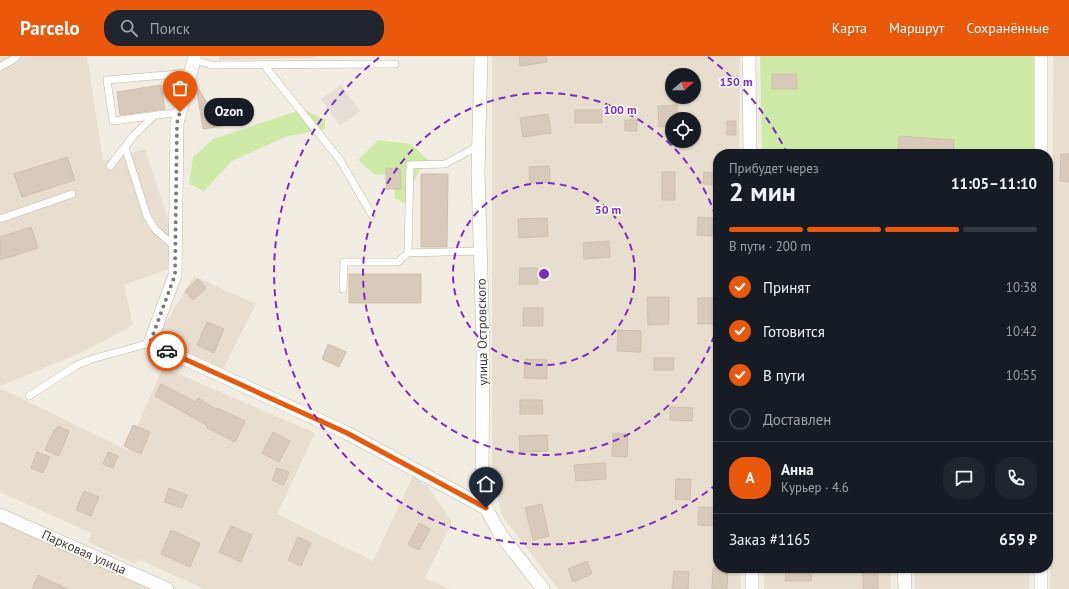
<!DOCTYPE html>
<html lang="ru">
<head>
<meta charset="utf-8">
<style>
  body { margin:0; font-family:"PT Sans",sans-serif; background:#20242c; color:#f1f3f6; height:100vh; display:flex; flex-direction:column; font-size:15px; white-space:nowrap }
  * { box-sizing:border-box; margin:0 }
  p { font-size:13px; color:#9ea1a6 }
  .icon { flex:none; width:22px; height:22px; fill:none; stroke:currentColor; stroke-width:2; stroke-linecap:round; stroke-linejoin:round }
  .map { position:relative; flex:1; overflow:hidden }
  .panel { position:absolute; left:713px; top:93px; width:340px; height:424px; display:flex; flex-direction:column; background:#171b24; border-radius:16px; box-shadow:0 1px 3px #0004 }
  .panel>* { flex:none }
  .needle { width:26px; rotate:69deg }
  .controls { position:absolute; left:665px; top:12px; display:grid; gap:8px }
  .controls a { display:grid; place-items:center; width:36px; height:36px; border-radius:50%; background:#171b24; box-shadow:0 1px 3px #0004; font-size:20px }
  .pin { position:absolute; display:grid; place-items:center; width:34px; height:34px; color:#fff; margin:-41px -17px; border-radius:50% 50% 50% 0; rotate:-45deg; box-shadow:0 0 4px #0007 }
  .pin .icon { rotate:45deg }
  .courier { position:absolute; display:grid; place-items:center; width:40px; height:40px; margin:-20px; border:3px solid #ea580c; border-radius:50%; background:#fff; color:#222; box-shadow:0 1px 5px #0007 }
  .bubble { position:absolute; height:28px; border-radius:14px; background:#171b24; box-shadow:0 1px 3px #0004; font-size:13px; font-weight:700; line-height:28px; text-align:center }
  .overview em { font-style:normal; font-weight:700 }
  .overview div { display:flex; flex-direction:column-reverse }
  .overview { display:flex; align-items:center; justify-content:space-between; height:68px; padding:0 16px }
  h1 { font-size:26px; font-weight:700; line-height:30px }
  .bar { display:grid; grid-template-columns:repeat(4,1fr); gap:6px 4px; align-content:center; height:48px; padding:0 16px }
  .bar i { height:5px; border-radius:3px; background:#363941 }
  .bar .selected { background:#ea580c }
  .bar p { grid-column:span 4 }
  .line { display:flex; align-items:center; gap:10px; padding:0 16px; border-top:1px solid #363941 }
  .line div { flex:1 }
  .round { display:grid; place-items:center; flex:none; width:42px; height:42px; border-radius:16px; background:#20242c }
  ol { padding:0 16px; list-style:none }
  li { display:flex; align-items:center; gap:12px; height:44px }
  li p { margin-inline-start:auto }
  li .icon { padding:4px; border-radius:50%; background:#ea580c; color:#fff; stroke-width:4 }
  li:last-child { color:#9ea1a6 }
  li i { width:22px; height:22px; border:2px solid #363941; border-radius:50% }
  header { display:flex; align-items:center; gap:24px; box-sizing:border-box; height:56px; padding:0 20px; background:#ea580c; color:#fff }
  header strong { font-size:19px }
  nav { display:flex; gap:22px; margin-inline-start:auto; font-size:14px }
  .search { width:280px; height:36px; background:#20242c; display:flex; align-items:center; gap:10px; box-sizing:border-box; padding:0 14px; border-radius:16px; color:#9ea1a6; font-size:15px }
  .map>svg:first-child { display:block }
  .residential { fill:#e7ded0; fill-rule:evenodd }
  .industrial { fill:#e4ded7 }
  .green { fill:#cfeaa7 }
  .building { fill:#d8caba; stroke:#d0bfaa }
  .lines { fill:none; stroke-linecap:round; stroke-linejoin:round }
  .service-casing { stroke:#c1b7a7; stroke-width:8 }
  .minor-casing { stroke:#c1b7a7; stroke-width:14 }
  .service { stroke:#fff; stroke-width:7 }
  .minor { stroke:#fff; stroke-width:13 }
  .done { stroke:#817a70; stroke-width:4; stroke-dasharray:0 7.2 }
  .route { stroke:#ea580c; stroke-width:5 }
  .ring { fill:none; stroke:#7b2cbf; stroke-width:2; stroke-dasharray:7 5 }
  .labels { text-anchor:middle; dominant-baseline:central; stroke-width:3; stroke-linejoin:round; paint-order:stroke }
  .street-label { font-size:13px; fill:#443c32; stroke:#fff }
  .centre { fill:#7b2cbf; stroke:#fff; stroke-width:2 }
  .ring-label { font-size:12px; text-anchor:middle; font-weight:bold; fill:#7b2cbf; stroke:#fff; stroke-width:3; stroke-linejoin:round; paint-order:stroke }
</style>
</head>
<body>
<header>
<strong>Parcelo</strong>
<div class="search"><svg class="icon" aria-label="search" viewBox="0 0 24 24"><circle cx="10" cy="10" r="6"/><path d="M15 15l6 6"/></svg>Поиск</div>
<nav><a>Карта</a><a>Маршрут</a><a>Сохранённые</a></nav>
</header>
<div class="map">
<svg width="1069" height="533" viewBox="0 0 1069 533">
  <rect width="100%" height="100%" fill="#f2ede2"/>
  <path class="residential" d="M0 0H87L103 105 145 93 170 169 172 212 124 229 133 269 83 296 0 330Z
    M219 0H314L315 2 219 4Z
    M492 0H740L739 98H718V512H740L741 533H558L502 460 492 418ZM672 19H694V41H672ZM672 63H694V85H672Z
    M1053 0H1069V533H1050Z
    M194 220 256 248 223 313 156 282Z
    M163 311 315 377 277 458 373 505 413 420 428 431 452 466 425 522 450 533H204L138 503 135 508 88 486 91 477 0 436V334L2 333 127 394Z
    M0 462 161 533H0Z
    M764 512H891V533H764Z
    M915 512H1029V533H915Z"/>
  <path class="industrial" d="M341 29 360 55 340 70 321 43Z"/>
  <path class="green" d="M760 0H1037V98H762Z
    M303 53 325 64V73L285 81 232 105 204 135 189 128 193 101 213 83Z
    M378 84 411 88 428 104C415 116 412 132 407 149L395 142 394 119 374 118 358 104Z"/>
  <path class="building" d="M519 0H547V6L520 10Z
    M772 18H797V33H772Z
    M161 29 165 53 120 59 117 36Z
    M196 29 213 56H216L222 70 203 73Z
    M677 49 678 63H672V70L659 71 658 50Z
    M575 54H602V67H575Z
    M548 58 551 77 523 81 520 62Z
    M625 64H637V75H625Z
    M727 65H736V79H727Z
    M899 80 954 84 953 98H898Z
    M1061 98H1069V126L1060 125Z
    M67 101 75 124 22 141 14 118Z
    M549 110 550 126 530 127 529 111Z
    M386 112 400 113 401 133H386Z
    M662 116H675V144H662Z
    M704 116 718 117V129L703 128Z
    M421 118H448L447 191H421Z
    M698 161 713 162V180L697 179Z
    M547 162 548 180 519 182 518 163Z
    M31 171 38 192 0 204V181Z
    M609 185 610 201 584 203 583 187Z
    M520 212H538V228H519Z
    M349 218H421V247H349Z
    M198 223 206 232 193 244 185 235Z
    M647 241H669V268L648 269Z
    M698 242H714V268H698Z
    M523 252H543V270H523Z
    M207 266 224 273 214 297 197 289Z
    M618 274 641 275V296L617 295Z
    M328 288 346 296 339 311 322 303Z
    M654 302H674L673 314H654Z
    M525 303 547 304V323L524 322Z
    M161 328 196 346 198 342 216 353 217 352 245 365 235 386 207 372 208 370 155 340Z
    M520 344H542L543 358H520Z
    M670 351 693 352 692 365 670 364Z
    M133 369 150 376 141 398 124 390Z
    M58 370 69 375 59 400 45 394 54 374H56Z
    M273 376 290 385 279 406 262 397Z
    M613 377 628 378 627 401 612 400Z
    M547 379 548 395 520 396 519 380Z
    M37 396 50 401 43 417 31 412Z
    M108 396 118 400 113 412 103 408Z
    M605 407 606 423 576 425 574 409Z
    M277 412 289 416 284 429 272 424Z
    M676 423H691L690 444 675 443Z
    M169 432 187 439 182 452 164 446Z
    M84 435 99 441 91 460 76 454Z
    M542 448 549 480 533 484 525 452Z
    M699 451 718 452 717 470 698 469Z
    M419 467 430 473 419 494 408 489Z
    M231 470 252 479 241 506 219 496Z
    M171 474 200 487 190 511 161 498Z
    M298 481 311 487 301 510 288 504Z
    M587 505 592 518 573 526 568 513Z
    M713 512H728L727 533H712Z
    M786 512H802V514H812L811 525H785Z
    M674 515 689 516 688 533H672Z
    M863 516H878V533H863Z
    M38 519 67 533H32Z"/>
  <g class="lines">
    <g class="service-casing">
      <path id="service" d="M194 4 212 9 395 8
        M264 9 340 104 372 159
        M0 11 14 3 17 0
        M180 56 113 65 107 24 190 17
        M125 91 147 160 155 173 175 191
        M110 110 134 79 154 60
        M0 163 72 138
        M408 197 410 109 445 108 478 90
        M343 233 344 206H398L408 197 480 195
        M29 340 77 309 92 303 150 287"/>
    </g>
    <g class="minor-casing">
      <path id="minor" d="M194 0V4L177 67 175 219 150 287 347 377 486 452
        M481 0 478 117 483 286 482 420 483 436 486 452 493 465 501 479 543 533
        M749 0 750 98
        M1041 0V98
        M0 459 167 533
        M752 512V533
        M904 512 905 533
        M1041 512V533"/>
    </g>
    <use href="#service" class="service"/>
    <use href="#minor" class="minor"/>
  </g>
  <g class="lines">
    <path class="done" d="M167 295 150 287 175 219 177 67 180 56"/>
    <path class="route" d="M167 295 347 377 486 452"/>
  </g>
  <g class="ring">
    <circle cx="544" cy="218" r="91"/>
    <path d="M718 268A181 181 0 1 1 718 168"/>
    <path d="M717 428A272 272 0 1 1 380 1M708 1A272 272 0 0 1 787 97"/>
  </g>
  <g class="labels">
    <g class="street-label">
      <text transform="translate(482 276) rotate(-91)">улица Островского</text>
      <text transform="translate(84 496) rotate(24)">Парковая улица</text>
    </g>
  </g>
  <circle cx="544" cy="218" r="6" class="centre"/>
  <g class="ring-label">
    <text x="736" y="30">150 m</text>
    <text x="620" y="58">100 m</text>
    <text x="608" y="158">50 m</text>
  </g>
</svg>
<div class="controls">
<a><svg class="needle" viewBox="-14 -14 28 28"><path d="M0-13l5 13h-10z" fill="#e53935"/><path d="M0 13l5-13h-10z" fill="#9ea1a6"/></svg></a>
<a><svg class="icon" aria-label="locate" viewBox="0 0 24 24"><circle cx="12" cy="12" r="6"/><path d="M12 2v4M12 18v4M2 12h4M18 12h4"/></svg></a>
</div>
<div class="pin" style="left:180px;top:56px;background:#ea580c"><svg class="icon" aria-label="bag" viewBox="0 0 24 24"><path d="M5 8h14l-1 12H6zM9 8a3 3 0 0 1 6 0"/></svg></div>
<div class="pin" style="left:486px;top:452px;background:#1f2937"><svg class="icon" aria-label="home" viewBox="0 0 24 24"><path d="M3 11l9-7 9 7M6 9v11h12V9"/></svg></div>
<div class="courier" style="left:167px;top:295px"><svg class="icon" aria-label="car" viewBox="0 0 24 24"><path d="M5 17H2v-5l4-1 3-4h7l3 4 3 1v5h-3M9 17h6M6 11h13"/><circle cx="7" cy="17" r="2"/><circle cx="17" cy="17" r="2"/></svg></div>
<div class="bubble" style="left:204px;top:42px;width:50px">Ozon</div>
<section class="panel">
<div class="overview"><div><h1>2 мин</h1><p>Прибудет через</p></div><em>11:05–11:10</em></div>
<div class="bar"><i class="selected"></i><i class="selected"></i><i class="selected"></i><i></i><p>В пути · 200 m</p></div>
<ol>
<li><svg class="icon" aria-label="check" viewBox="0 0 24 24"><path d="M5 12l5 5 9-10"/></svg>Принят<p>10:38</p></li>
<li><svg class="icon" aria-label="check" viewBox="0 0 24 24"><path d="M5 12l5 5 9-10"/></svg>Готовится<p>10:42</p></li>
<li><svg class="icon" aria-label="check" viewBox="0 0 24 24"><path d="M5 12l5 5 9-10"/></svg>В пути<p>10:55</p></li>
<li><i></i>Доставлен</li>
</ol>
<div class="line" style="height:72px"><b class="round" style="background:#ea580c;color:#fff">А</b><div><b>Анна</b><p>Курьер · 4.6</p></div><a class="round"><svg class="icon" aria-label="chat" viewBox="0 0 24 24"><path d="M4 5h16v11H9l-5 4z"/></svg></a><a class="round"><svg class="icon" aria-label="phone" viewBox="0 0 24 24"><path d="M5 4h4l2 5-3 2q2 4 5 5l2-3 5 2v4C11 20 4 13 5 4z"/></svg></a></div>
<div class="line" style="height:52px"><div>Заказ #1165</div><b>659 ₽</b></div>
</section>
</div>
</body>
</html>
